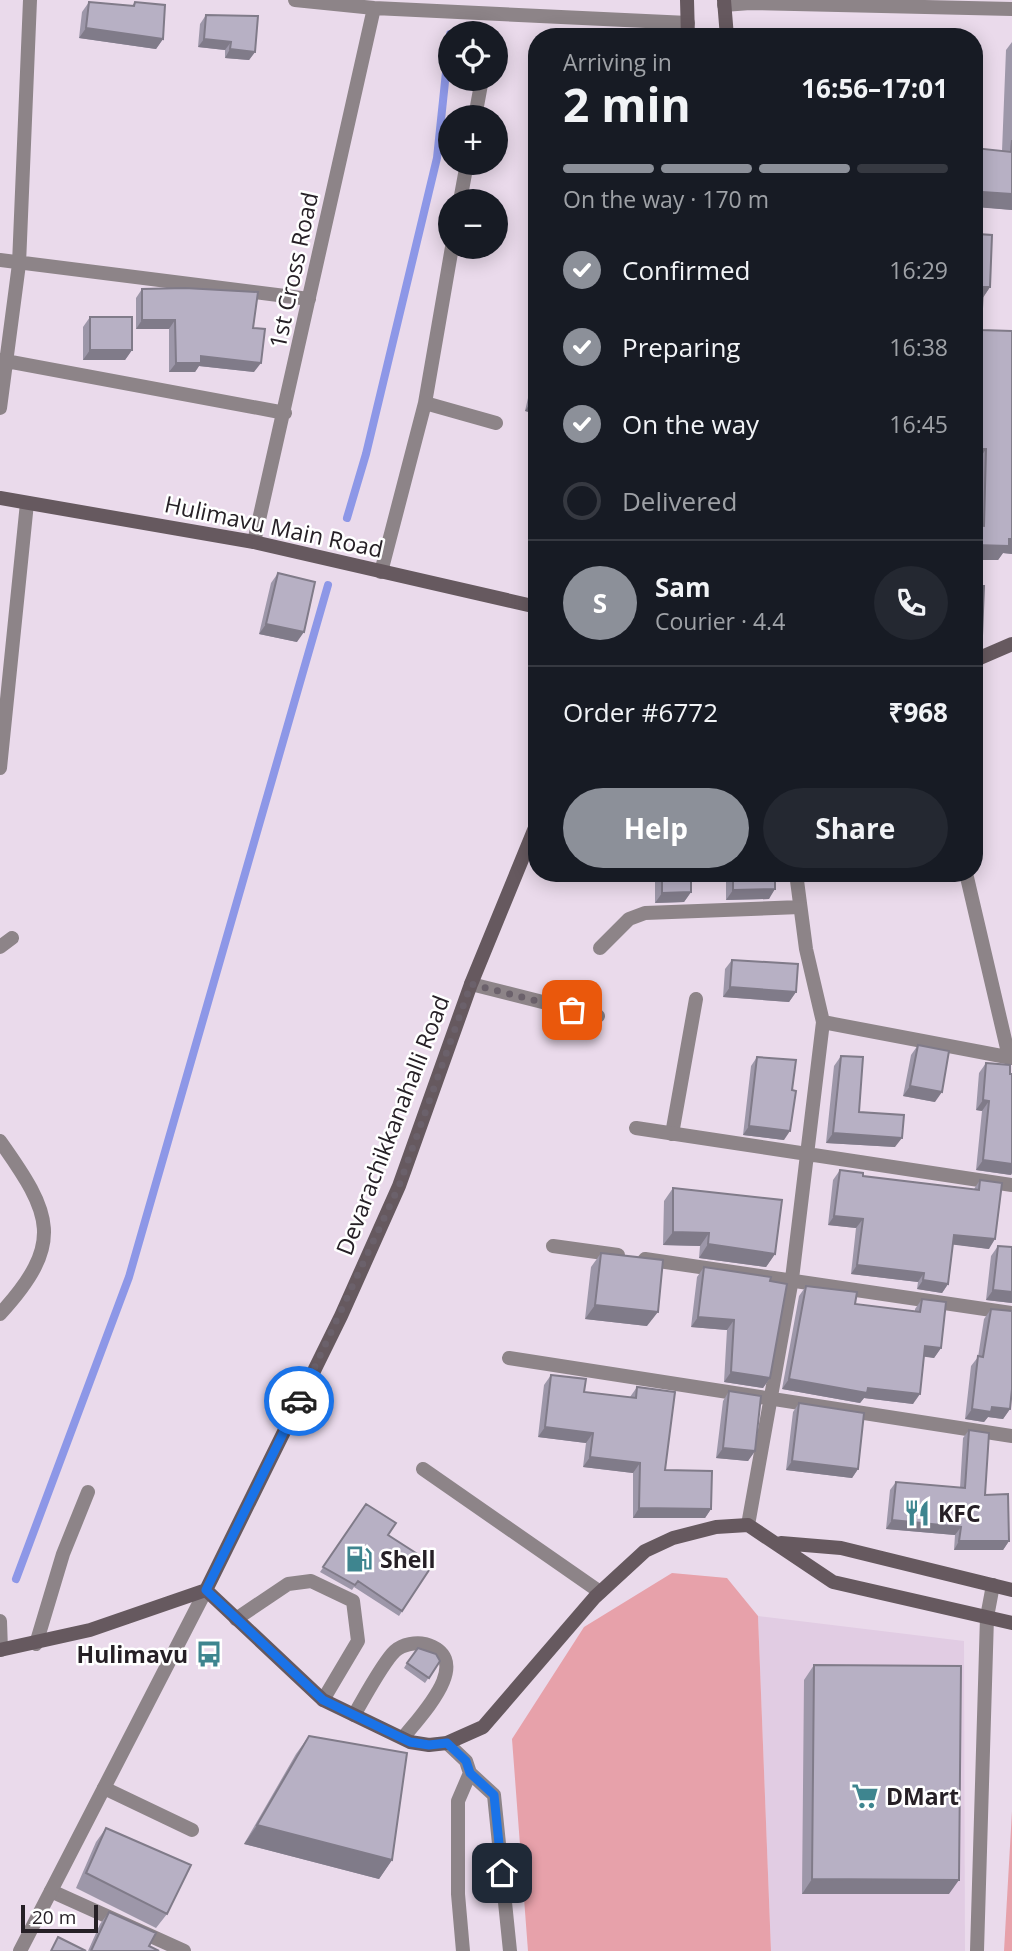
<!DOCTYPE html>
<html lang="en">
<head>
<meta charset="utf-8">
<style>
  body { margin:0; font-family:"Open Sans",sans-serif; background:#242831; color:#f1f3f6; height:100vh; display:flex; flex-direction:column; font-size:26px; white-space:nowrap }
  * { box-sizing:border-box; margin:0 }
  p { font-size:23px; color:#9ea1a6 }
  .icon { flex:none; width:38px; height:38px; fill:none; stroke:currentColor; stroke-width:2; stroke-linecap:round; stroke-linejoin:round }
  .map { position:relative; flex:1; overflow:hidden }
  .panel { position:absolute; left:528px; top:28px; width:455px; height:854px; display:flex; flex-direction:column; background:#171b24; border-radius:28px; box-shadow:0 4px 18px #0003 }
  .panel>* { flex:none }
  .tools { position:absolute; left:438px; top:21px; display:grid; gap:14px }
  .tools a { display:grid; place-items:center; width:70px; height:70px; border-radius:50%; background:#171b24; box-shadow:0 4px 18px #0003; font-size:35px }
  .scale { position:absolute; left:21px; bottom:18px; width:77px; box-sizing:border-box; padding-left:7px; border:4px solid #262026; border-top:0; font-size:19px; line-height:24px; white-space:nowrap; color:#262026; -webkit-text-stroke:5px #fff; paint-order:stroke }
  .pin { position:absolute; display:grid; place-items:center; width:60px; height:60px; color:#fff; margin:-30px; border-radius:14px; box-shadow:0 4px 10px #0006 }
  .courier { position:absolute; display:grid; place-items:center; width:70px; height:70px; margin:-35px; border:5px solid #1a73e8; border-radius:50%; background:#fff; color:#222; box-shadow:0 2px 9px #0007 }
  .head em { font-style:normal; font-weight:700 }
  .head div { display:flex; flex-direction:column-reverse }
  .head { display:flex; align-items:center; justify-content:space-between; height:119px; padding:0 35px }
  h1 { font-size:46px; font-weight:700; line-height:52px }
  .bar { display:grid; grid-template-columns:repeat(4,1fr); gap:10px 7px; align-content:center; height:84px; padding:0 35px }
  .bar i { height:9px; border-radius:5px; background:#363941 }
  .bar .on { background:#8c9099 }
  .bar p { grid-column:span 4 }
  .line { display:flex; align-items:center; gap:18px; padding:0 35px; border-top:2px solid #363941 }
  .line div { flex:1 }
  .round { display:grid; place-items:center; flex:none; width:74px; height:74px; border-radius:37px; background:#242831 }
  ol { padding:0 35px; list-style:none }
  li { display:flex; align-items:center; gap:21px; height:77px }
  li p { margin-inline-start:auto }
  li .icon { padding:7px; border-radius:50%; background:#8c9099; color:#fff; stroke-width:4 }
  li:last-child { color:#9ea1a6 }
  li i { width:38px; height:38px; border:4px solid #363941; border-radius:50% }
  .primary-button { display:flex; gap:14px; margin-top:auto; padding:14px 35px }
  .primary-button a { flex:1; height:80px; border-radius:42px; background:#8c9099; color:#fff; font-size:28px; font-weight:700; line-height:80px; text-align:center }
  .primary-button a+a { background:#242831; color:#f1f3f6 }
  .map>svg:first-child { display:block }
  .built { fill:#e1cce3 }
  .green { fill:#e7a1aa }
  .lines { fill:none; stroke-linecap:round; stroke-linejoin:round }
  .stream { stroke:#8d97e7; stroke-width:8 }
  .lane { stroke:#8d8488; stroke-width:14 }
  .street { stroke:#8d8488; stroke-width:14 }
  .secondary { stroke:#66595f; stroke-width:14 }
  .wall { fill:#9d97a9 }
  .shaded-wall { fill:#807b89 }
  .building { fill:#b7b0c4; stroke:#807b89; stroke-width:2 }
  .done { stroke:#6b616b; stroke-width:7; stroke-dasharray:0 12.6 }
  .route { stroke:#1a73e8; stroke-width:9 }
  .labels { text-anchor:middle; dominant-baseline:central; stroke-width:5; stroke-linejoin:round; paint-order:stroke }
  .street-label { font-size:23px; fill:#262026; stroke:#fff }
  .poi-label { font-size:23px; font-weight:bold; fill:#262026; stroke:#fff; text-anchor:start }
</style>
</head>
<body>
<div class="map">
<svg width="1012" height="1951" viewBox="0 0 1012 1951">
  <rect width="100%" height="100%" fill="#eadaeb"/>
  <path class="built" d="M758 1616 964 1641 965 1951H771Z"/>
  <path class="green" d="M672 1573 727 1578 758 1616 771 1951H528L512 1739 584 1627Z
    M1012 1811V1951H1004Z"/>
  <g class="lines">
    <path class="stream" d="M347 518 366 454 437 158 450 34
      M16 1579 129 1277 328 585"/>
    <path class="lane" d="M475 117 482 79
      M460 201 467 163
      M425 403 452 247
      M381 572 425 403 496 423
      M471 984 598 1016
      M672 1134 696 999
      M0 1141C52 1214 65 1243 0 1314
      M423 1469 600 1592
      M236 1619 288 1584 311 1581 353 1601 358 1641 323 1700
      M0 1621 1 1650
      M36 1644 63 1554 88 1492
      M354 1715C363 1700 383 1662 395 1651 403 1644 416 1642 425 1644 477 1659 420 1716 403 1738
      M104 1788 192 1830
      M51 1891 184 1951"/>
    <path class="street" d="M295 0 374 8 688 23
      M724 5 750 3 1012 9
      M0 260 309 299
      M0 360 285 413
      M0 408 19 264 30 0
      M254 542 374 8
      M0 768 27 503
      M966 873 1009 1057
      M0 947 12 938
      M600 948 629 919 645 913 800 907
      M823 1022 1012 1058
      M636 1128 1012 1185
      M553 1246 618 1255
      M645 1259 1012 1313
      M509 1358 1012 1436
      M748 1525 792 1279 823 1022 806 949 796 873
      M447 1743 466 1761 470 1773 494 1795 510 1951
      M20 1951 206 1590
      M463 1951 458 1894V1801L470 1773
      M977 1951 987 1617 993 1585"/>
    <path class="secondary" d="M687 0 688 37
      M724 0 727 37
      M0 498 254 542 537 607
      M975 660 1012 644
      M781 1543 841 1548 1012 1590
      M206 1590 323 1700 410 1742 429 1745 447 1743 483 1727 595 1597 645 1551 673 1538 716 1527 748 1525 833 1582 1012 1623
      M206 1590 341 1316 399 1186 471 984 537 823
      M0 1650 90 1630 206 1590"/>
  </g>
  <path class="wall" d="M89 2 132 6 135 2 163 39 156 49 79 38 82 12Z
    M206 15 255 52 249 60 225 58V50L198 47 200 24Z
    M1012 42V210L981 207 978 234 990 287 982 299 981 330 1012 331V554L1003 553 998 560H975L976 464H975V148L1002 151 1006 50Z
    M142 289 253 328 254 372 199 366 195 372H169V329H136V298Z
    M90 317 132 350 125 360H83V327Z
    M537 367V414L525 411 534 372Z
    M278 573 297 642 259 634 271 583Z
    M655 873H691V892L684 902 655 903Z
    M726 873H775L769 899 726 900Z
    M732 960 796 992 789 1002 723 997 725 969Z
    M918 1045 935 1102 903 1096 911 1055Z
    M841 1056 859 1112 895 1147 826 1143 834 1066Z
    M757 1057 784 1140 743 1135 751 1066Z
    M986 1063 1012 1074V1173L1011 1175 976 1170 982 1111 976 1110 979 1073Z
    M840 1170 863 1176 974 1189 980 1180 989 1249 953 1244 948 1284 942 1293 917 1289 918 1282 851 1274 856 1228 828 1225 833 1180Z
    M673 1188 775 1254 766 1267 699 1258 700 1246 663 1245 664 1201Z
    M998 1246 1012 1303 986 1300 991 1256Z
    M601 1253 647 1326 585 1319 591 1267Z
    M704 1267 770 1281V1378L763 1388 724 1382 727 1330 691 1327 697 1277Z
    M806 1286 855 1304 915 1311V1309L922 1299 941 1348 934 1358 924 1356 913 1404 864 1398 860 1403 782 1389 799 1296Z
    M991 1309 1010 1409 1003 1419 988 1417 984 1422 965 1419 971 1366 978 1357 984 1319Z
    M551 1375 584 1392 630 1397 637 1387 665 1470 711 1509 705 1518H633V1473L583 1467 586 1443 538 1437 544 1385Z
    M729 1391 755 1451 748 1461 716 1458 723 1401Z
    M799 1403 858 1469 852 1478 786 1470 793 1412Z
    M969 1430 985 1495 1009 1541 1003 1550H954L955 1535 886 1529 890 1490 896 1482 960 1488 963 1438Z
    M366 1504 388 1535 433 1564 399 1616 354 1587 352 1590 320 1572Z
    M440 1661 425 1683 404 1668 407 1663Z
    M814 1665 949 1894H802L804 1680Z
    M309 1736 392 1860 379 1879 244 1844 296 1754Z
    M106 1828 167 1914 156 1928 76 1888 96 1842Z
    M109 1912 149 1946 159 1951H88L100 1924Z"/>
  <path class="shaded-wall" d="M86 28 163 39 156 49 79 38Z
    M204 39 231 42 225 50 198 47Z
    M230 49 255 52 249 60 225 58Z
    M983 192 1012 194V210L975 207Z
    M983 287H990L980 302Z
    M142 320H175L169 329H136Z
    M90 350H132L125 360H83Z
    M201 356 261 363 254 372 199 366 195 372H169L176 363Z
    M535 396 537 397V414L525 411Z
    M979 449H986L976 464H975V455Z
    M1009 539H1012V554L1003 553 998 560H975V545Z
    M266 624 304 632 297 642 259 634Z
    M775 889 769 899 726 900 733 890Z
    M691 892 684 902 655 903 662 893Z
    M730 987 796 992 789 1002 723 997Z
    M910 1086 942 1092 935 1102 903 1096Z
    M983 1100 989 1101 982 1111 976 1110Z
    M749 1126 790 1131 784 1140 743 1135Z
    M833 1133 902 1138 895 1147 826 1143Z
    M983 1160 1012 1164V1173L1011 1175 976 1170Z
    M834 1216 863 1219 856 1228 828 1225Z
    M673 1232 709 1233 700 1246 663 1245Z
    M954 1235 995 1239 989 1249 948 1244Z
    M708 1244 775 1254 766 1267 699 1258Z
    M857 1265 924 1273 918 1282 851 1274Z
    M923 1280 948 1284 942 1293 917 1289Z
    M993 1290 1012 1292V1303L986 1300Z
    M595 1305 658 1312 647 1326 585 1319Z
    M698 1317 734 1320 727 1330 691 1327Z
    M925 1346 941 1348 934 1358 919 1356Z
    M731 1372 770 1378 763 1388 724 1382Z
    M789 1379 868 1388 920 1394 913 1404 864 1398 860 1403 782 1389Z
    M992 1407 1010 1409 1003 1419 988 1417 984 1422 965 1419 972 1409Z
    M545 1427 593 1433 586 1443 538 1437Z
    M723 1448 755 1451 748 1461 716 1458Z
    M590 1457 640 1463 633 1473 583 1467Z
    M792 1461 858 1469 852 1478 786 1470Z
    M639 1508 711 1509 705 1518H633Z
    M892 1520 961 1527 955 1535 886 1529Z
    M959 1541H1009L1003 1550H954Z
    M257 1825 392 1860 379 1879 244 1844Z
    M812 1879 959 1880 949 1894H802Z"/>
  <path class="building" d="M89 2 134 6 135 2 165 5 163 39 86 28Z
    M206 15 258 16 255 52 230 49 231 42 204 39Z
    M1012 140V194L983 192 978 234 992 235 990 287H983L981 330 1012 331V539H1009V546L975 545V525L984 526 986 449H979V434H975V148L1011 152Z
    M185 288 258 292 253 328 265 329 261 363 201 356V363H176L175 320H142V289Z
    M90 317H132V350H90Z
    M278 573 315 582 304 632 266 624Z
    M975 586H984L982 636 976 642H975Z
    M662 873H691V892L662 893Z
    M733 873H775V889L733 890Z
    M732 960 798 964 796 992 730 987Z
    M918 1045 949 1051 942 1092 910 1086Z
    M841 1056 863 1057 859 1112 904 1115 902 1138 833 1133Z
    M757 1057 796 1060 792 1090 796 1091 790 1131 749 1126Z
    M986 1063 1010 1065V1074H1012V1164L983 1160 989 1101 983 1100Z
    M840 1170 863 1173V1176L979 1190 980 1180 1002 1183 995 1239 954 1235 948 1284 923 1280 924 1273 857 1265 863 1219 834 1216Z
    M673 1188 782 1200 775 1254 708 1244 709 1233 673 1232Z
    M998 1246 1012 1247V1292L993 1290Z
    M601 1253 663 1260 658 1312 595 1305Z
    M704 1267 771 1277 770 1281 787 1284 770 1378 731 1372 734 1320 698 1317Z
    M806 1286 857 1292 855 1304 920 1312 922 1299 946 1302 941 1348 925 1346 920 1394 868 1388 867 1393 789 1379Z
    M991 1309 1012 1311V1389L1010 1409 992 1407 991 1412 972 1409 978 1356 983 1357Z
    M551 1375 586 1379 584 1392 636 1398 637 1387 675 1392 665 1470 712 1471 711 1509 639 1508 640 1463 590 1457 593 1433 545 1427Z
    M729 1391 761 1396 755 1451 723 1448Z
    M799 1403 864 1413 858 1469 792 1461Z
    M969 1430 989 1433 985 1495 1008 1494 1009 1541H959L961 1527 892 1520 896 1482 965 1488Z
    M366 1504 396 1523 388 1535 433 1564 402 1611 358 1581 355 1585 323 1567Z
    M418 1648 436 1654 440 1661 429 1678 407 1663Z
    M814 1665 961 1666 959 1880 812 1879Z
    M309 1736 407 1753 392 1860 257 1825Z
    M106 1828 191 1865 167 1914 86 1873Z
    M109 1912 156 1933 149 1946 159 1951H91Z
    M58 1937 86 1951H51Z"/>
  <g class="lines">
    <path class="done" d="M299 1401 399 1186 471 984 572 1010"/>
    <path class="route" d="M299 1401 206 1590 323 1700 410 1742 429 1745 447 1743 466 1761 470 1773 494 1795 502 1873"/>
  </g>
  <defs>
    <g id="restaurant-bare" transform="scale(2.1)"><path d="M-5-6h1v4h1v-4h1v4h1v-4h1v5L-1.5 .5V6h-2V.5L-5-1ZM5-6V6H3V1.5H1.5Q1.5-4 5-6Z" fill="#3e858f" stroke="#fff" stroke-width="2.5" paint-order="stroke"/></g>
    <g id="fuel-bare" transform="scale(2.1)"><path d="M-5.5-6h7V0h2V4h1.3V-2.5L3-4.5l.8-.8L6-3V5H2.5V1h-1V6h-7ZM-4.2-4.7v3.2H.2V-4.7Z" fill="#3e858f" stroke="#fff" stroke-width="2.5" paint-order="stroke"/></g>
    <g id="bus-bare" transform="scale(2.1)"><path d="M-5-6H5V4H4V6H2V4H-2V6H-4V4H-5ZM-3.5-4V0h7V-4ZM-3.5 1.2v1.5H-2V1.2ZM2 1.2v1.5H3.5V1.2Z" fill="#3e858f" stroke="#fff" stroke-width="2.5" paint-order="stroke"/></g>
    <g id="supermarket-bare" transform="scale(2.1)"><path d="M-6-5.5h2.5l.6 2H6L4.5 2H-2.5L-4.4-4H-6ZM-1.5 3.2a1.3 1.3 0 1 0 .1 0ZM3 3.2a1.3 1.3 0 1 0 .1 0Z" fill="#3e858f" stroke="#fff" stroke-width="2.5" paint-order="stroke"/></g>
  </defs>
  <g fill-rule="evenodd">
    <use href="#restaurant-bare" x="917" y="1513"/>
    <use href="#fuel-bare" x="359" y="1559"/>
    <use href="#bus-bare" x="209" y="1654"/>
    <use href="#supermarket-bare" x="865" y="1796"/>
  </g>
  <g class="labels">
    <g class="street-label">
      <text transform="translate(293 270) rotate(-78)">1st Cross Road</text>
      <text transform="translate(274 526) rotate(12)">Hulimavu Main Road</text>
      <text transform="translate(392 1125) rotate(-69)">Devarachikkanahalli Road</text>
    </g>
    <g class="poi-label">
      <text x="938" y="1513">KFC</text>
      <text x="380" y="1559">Shell</text>
      <text x="188" y="1654" text-anchor="end">Hulimavu</text>
      <text x="886" y="1796">DMart</text>
    </g>
  </g>
</svg>
<div class="tools">
<a><svg class="icon" aria-label="locate" viewBox="0 0 24 24"><circle cx="12" cy="12" r="6"/><path d="M12 2v4M12 18v4M2 12h4M18 12h4"/></svg></a>
<a>+</a>
<a>−</a>
</div>
<div class="scale">20 m</div>
<div class="pin" style="left:572px;top:1010px;background:#ea580c"><svg class="icon" aria-label="bag" viewBox="0 0 24 24"><path d="M5 8h14l-1 12H6zM9 8a3 3 0 0 1 6 0"/></svg></div>
<div class="pin" style="left:502px;top:1873px;background:#1f2937"><svg class="icon" aria-label="home" viewBox="0 0 24 24"><path d="M3 11l9-7 9 7M6 9v11h12V9"/></svg></div>
<div class="courier" style="left:299px;top:1401px"><svg class="icon" aria-label="car" viewBox="0 0 24 24"><path d="M5 17H2v-5l4-1 3-4h7l3 4 3 1v5h-3M9 17h6M6 11h13"/><circle cx="7" cy="17" r="2"/><circle cx="17" cy="17" r="2"/></svg></div>
<section class="panel">
<div class="head"><div><h1>2 min</h1><p>Arriving in</p></div><em>16:56–17:01</em></div>
<div class="bar"><i class="on"></i><i class="on"></i><i class="on"></i><i></i><p>On the way · 170 m</p></div>
<ol>
<li><svg class="icon" aria-label="check" viewBox="0 0 24 24"><path d="M5 12l5 5 9-10"/></svg>Confirmed<p>16:29</p></li>
<li><svg class="icon" aria-label="check" viewBox="0 0 24 24"><path d="M5 12l5 5 9-10"/></svg>Preparing<p>16:38</p></li>
<li><svg class="icon" aria-label="check" viewBox="0 0 24 24"><path d="M5 12l5 5 9-10"/></svg>On the way<p>16:45</p></li>
<li><i></i>Delivered</li>
</ol>
<div class="line" style="height:126px"><b class="round" style="background:#8c9099;color:#fff">S</b><div><b>Sam</b><p>Courier · 4.4</p></div><a class="round"><svg class="icon" aria-label="phone" viewBox="0 0 24 24"><path d="M5 4h4l2 5-3 2q2 4 5 5l2-3 5 2v4C11 20 4 13 5 4z"/></svg></a></div>
<div class="line" style="height:91px"><div>Order #6772</div><b>₹968</b></div>
<div class="primary-button"><a>Help</a><a>Share</a></div>
</section>
</div>
</body>
</html>
